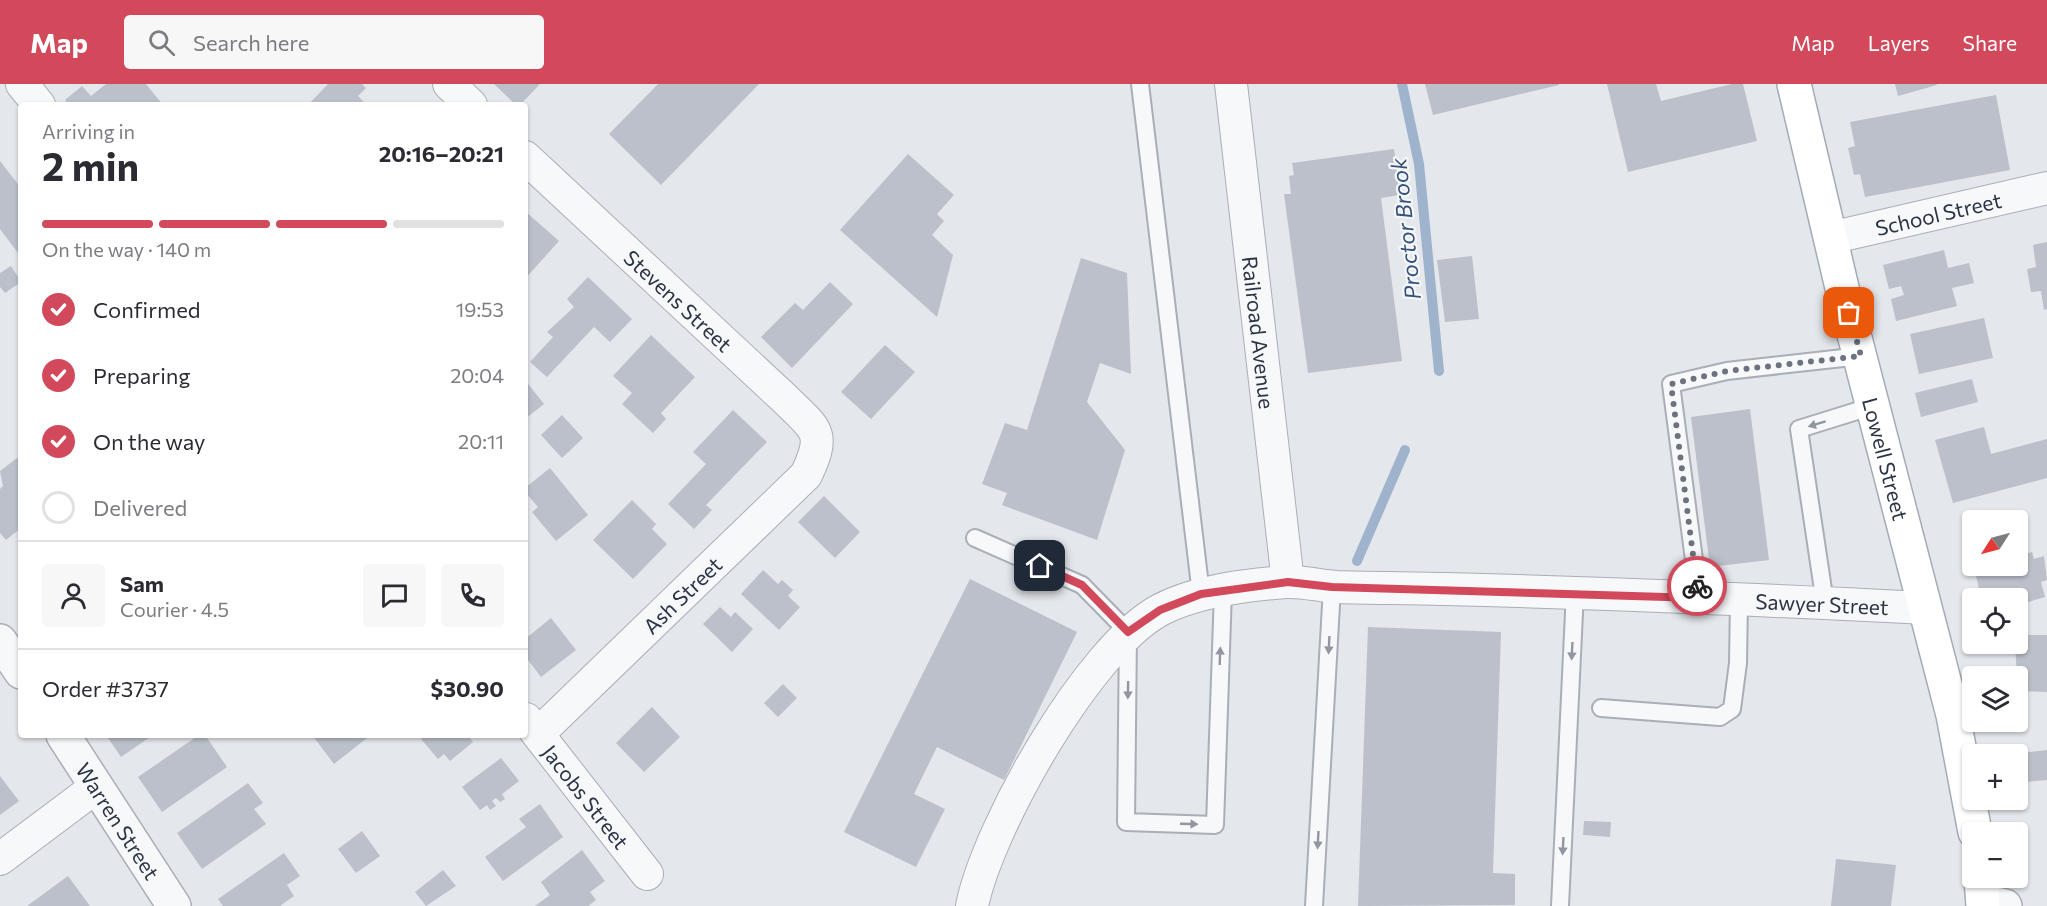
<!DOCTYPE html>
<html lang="en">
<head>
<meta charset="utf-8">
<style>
  body { margin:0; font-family:Commissioner,sans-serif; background:#f7f7f7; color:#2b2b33; height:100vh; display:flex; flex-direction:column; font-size:22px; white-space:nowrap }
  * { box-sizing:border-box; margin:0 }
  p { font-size:20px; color:#7c7c81 }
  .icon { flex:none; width:33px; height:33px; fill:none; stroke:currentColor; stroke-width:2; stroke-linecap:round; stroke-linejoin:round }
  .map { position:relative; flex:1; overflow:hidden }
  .drawer { position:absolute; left:18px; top:18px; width:510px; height:636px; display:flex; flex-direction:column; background:#fff; border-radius:6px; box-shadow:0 2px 4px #0004 }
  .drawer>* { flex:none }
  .needle { width:39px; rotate:234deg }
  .controls { position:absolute; left:1962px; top:426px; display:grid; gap:12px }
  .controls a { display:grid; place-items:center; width:66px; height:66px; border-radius:6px; background:#fff; box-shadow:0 2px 4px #0004; font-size:30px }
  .pin { position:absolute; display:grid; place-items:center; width:51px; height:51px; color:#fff; margin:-26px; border-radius:12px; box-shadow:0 3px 9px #0006 }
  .courier { position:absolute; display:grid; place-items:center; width:60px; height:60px; margin:-30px; border:4px solid #d1495b; border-radius:50%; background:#fff; color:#222; box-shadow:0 2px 8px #0007 }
  .summary em { font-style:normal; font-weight:700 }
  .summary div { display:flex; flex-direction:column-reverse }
  .summary { display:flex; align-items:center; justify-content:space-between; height:102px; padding:0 24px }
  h1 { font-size:39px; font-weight:700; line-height:45px }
  .bar { display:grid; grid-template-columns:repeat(4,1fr); gap:9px 6px; align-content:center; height:72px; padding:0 24px }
  .bar i { height:8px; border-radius:4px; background:#e1e1e2 }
  .bar .selected { background:#d1495b }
  .bar p { grid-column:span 4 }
  .line { display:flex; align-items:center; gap:15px; padding:0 24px; border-top:2px solid #e1e1e2 }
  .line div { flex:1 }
  .round { display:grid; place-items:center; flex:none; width:63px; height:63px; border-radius:6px; background:#f7f7f7 }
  ol { padding:0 24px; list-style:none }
  li { display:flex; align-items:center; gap:18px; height:66px }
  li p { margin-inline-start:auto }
  li .icon { padding:6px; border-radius:50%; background:#d1495b; color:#fff; stroke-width:4 }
  li:last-child { color:#7c7c81 }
  li i { width:33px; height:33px; border:3px solid #e1e1e2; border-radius:50% }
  header { display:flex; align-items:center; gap:36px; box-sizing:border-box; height:84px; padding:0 30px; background:#d1495b; color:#fff }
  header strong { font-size:28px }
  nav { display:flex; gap:33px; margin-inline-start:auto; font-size:21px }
  .search { width:420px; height:54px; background:#f7f7f7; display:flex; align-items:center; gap:15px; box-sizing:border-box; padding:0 21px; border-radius:6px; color:#7c7c81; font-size:22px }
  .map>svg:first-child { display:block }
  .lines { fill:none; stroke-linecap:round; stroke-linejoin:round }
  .stream { stroke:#9fb4cc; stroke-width:10 }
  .building { fill:#bbc0ca }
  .service-casing { stroke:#a9aeb7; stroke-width:20 }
  .minor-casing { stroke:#a9aeb7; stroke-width:34 }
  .tertiary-casing { stroke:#a9aeb7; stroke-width:36 }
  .primary-casing { stroke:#a3abb8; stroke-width:36 }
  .service { stroke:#f7f8fa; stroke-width:16 }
  .minor { stroke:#f7f8fa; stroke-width:32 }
  .tertiary { stroke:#f7f8fa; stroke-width:33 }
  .primary { stroke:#fff; stroke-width:33 }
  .oneway { fill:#9196a0 }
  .done { stroke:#6c737f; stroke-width:6; stroke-dasharray:0 10.8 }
  .route { stroke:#d1495b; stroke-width:8 }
  .labels { text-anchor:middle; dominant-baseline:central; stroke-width:4.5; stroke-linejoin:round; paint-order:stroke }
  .street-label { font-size:21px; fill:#2b3445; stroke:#f4f6f9 }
  .water-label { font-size:22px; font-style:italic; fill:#34527a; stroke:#f4f6f9 }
</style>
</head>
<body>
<header>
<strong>Map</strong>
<div class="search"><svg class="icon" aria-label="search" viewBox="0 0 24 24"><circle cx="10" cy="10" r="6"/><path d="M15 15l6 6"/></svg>Search here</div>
<nav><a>Map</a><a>Layers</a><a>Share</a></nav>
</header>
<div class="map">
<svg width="2047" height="822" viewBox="0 0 2047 822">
  <rect width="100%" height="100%" fill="#e4e7ec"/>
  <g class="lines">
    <path class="stream" d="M1402 0 1419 80 1439 287
      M1357 477 1405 366"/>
  </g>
  <path class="building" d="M106 0H146L163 21H69L65 16 82 2 91 12Z
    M328 0H362L366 4 358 12 367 21H308Z
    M494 0H540L520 21H516Z
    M658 0H759L661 101 609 50Z
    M1425 0H1559V1L1433 31Z
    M1607 0H1656L1661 17 1732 0H1743L1757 57 1628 88Z
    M1895 0H1936L1937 1 1898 12Z
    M1996 11 2010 86 1865 113 1860 90 1854 91 1848 64 1855 62 1850 38Z
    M1394 65 1400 111 1381 114 1402 277 1308 289 1284 110H1291L1289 92 1294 91 1292 79Z
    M908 70 954 111 937 130 944 137 932 151 953 171 937 233 840 146Z
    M0 77 21 104V167L18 169 0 145Z
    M525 127 559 157 525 195Z
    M2047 158V225L2044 226 2041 207 2031 208 2027 185 2036 183 2033 161Z
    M1944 166 1948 184 1969 179 1974 199 1952 204 1957 222 1896 237 1891 215 1904 211 1901 202 1889 205 1883 181Z
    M1472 172 1479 235 1445 238 1437 176Z
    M1081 174 1127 189 1131 290 1100 279 1087 318 1125 366 1097 456 1002 421 1007 409 982 400 1005 339 1027 346Z
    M11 182 21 198 5 209 0 203V189Z
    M588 193 632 235 610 258 594 243 547 293 530 278 553 253 547 248 574 223 567 215Z
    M830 198 853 220 792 284 761 253 795 219 803 226Z
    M1984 234 1993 274 1919 290 1910 250Z
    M651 251 695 293 661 329 666 335 653 349 622 320 632 309 613 292Z
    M885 261 915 288 871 335 841 308Z
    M1972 295 1978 318 1921 333 1915 309Z
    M525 296 544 320 525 335Z
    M1750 325 1769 476 1710 483 1691 333Z
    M733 326 767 358 706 421 712 426 694 445 668 420 706 380 693 368Z
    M562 331 583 354 562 374 541 351Z
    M1984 343 1991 370 2047 355V394L1953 419 1935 356Z
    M17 374 21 379V444L6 456 0 449V405L3 402 0 387Z
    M550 384 588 431 556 457 532 428 538 423 525 408V404Z
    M824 412 860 448 835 474 798 438Z
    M632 416 656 440 652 445 667 460 633 495 593 456Z
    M2032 468 2034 475 2044 472 2047 496 2041 498 2045 513 2018 521V514H1974L1972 505 1979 504 1974 485 1986 482H2018V472Z
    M763 486 778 500 782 496 793 506 788 512 800 523 779 546 741 510Z
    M970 495 1077 548 1004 696 937 663 914 710 945 725 916 783 844 748Z
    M720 523 731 533 735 528 753 545 732 568 703 540Z
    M551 534 576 566 541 593 525 572V555Z
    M1368 543 1501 548 1493 789 1515 790V821L1358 822Z
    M2018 551H2047V608L2018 607 2015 560H2018Z
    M783 600 797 614 778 633 764 619Z
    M652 623 680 653 644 688 616 659Z
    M106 651H153L121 673Z
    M199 651H205L227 683 162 728 138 693Z
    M312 651H364L367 654 334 680Z
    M426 651H472L469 653 473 658 450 677 444 670 438 675 421 655Z
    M2047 666V696L2025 698 2022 669Z
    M501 674 519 697 502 710 505 715 500 718 496 714 492 717 496 722 490 726 487 721 480 726 462 703Z
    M0 692 19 717 0 731Z
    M248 699 263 719 254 725 266 740 202 785 177 749Z
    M540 720 563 753 503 797 485 773 526 743 519 735Z
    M1584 737 1611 738 1610 753 1583 751Z
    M362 747 380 772 356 789 338 765Z
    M582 766 605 797 590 808 596 816 588 822H535L550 811 541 798Z
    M284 769 300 792 287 801 294 812 280 822H223L218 815Z
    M1836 775 1896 781 1891 822H1831Z
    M443 786 456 802 426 822 415 808Z
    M68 792 90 822H27Z"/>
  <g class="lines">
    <g class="service-casing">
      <path id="service" d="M1140 0 1201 510
        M975 454 1082 501 1128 548 1126 738 1215 741 1223 507
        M1699 514 1671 300 1727 287 1861 272
        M1825 519 1799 345 1873 322
        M1601 624 1720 633 1732 625 1738 579 1739 516
        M1314 822 1332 503
        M1560 822 1575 508"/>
    </g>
    <g class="minor-casing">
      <g id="minor">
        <path d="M22 0 39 21"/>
        <path d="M449 0 471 21"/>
        <path id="s1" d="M1231 0 1288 498"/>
        <path id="s2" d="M525 73 784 314C816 346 827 347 806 391L538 650"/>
        <path id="s3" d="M1830 154 2047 104"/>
        <path id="s4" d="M526 635 647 790"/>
        <path d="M0 775 96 703"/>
        <path id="s5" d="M972 822C988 743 1088 565 1160 526 1196 507 1245 501 1286 498 1303 497 1320 502 1337 503 1372 504 1408 504 1444 505 1604 509 1765 516 1925 524"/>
      </g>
    </g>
    <g class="tertiary-casing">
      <g id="tertiary">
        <path d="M0 557 21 588"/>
        <path id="s6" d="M63 651 174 822"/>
        <path d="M1983 817 2005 822"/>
      </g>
    </g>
    <g class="primary-casing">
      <g id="primary">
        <path id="s7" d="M1794 0 1843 208 1953 631 1975 748"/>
        <path d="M1981 794 1983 822"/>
      </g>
    </g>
    <use href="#service" class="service"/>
    <use href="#minor" class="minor"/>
    <use href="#tertiary" class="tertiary"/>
    <use href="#primary" class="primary"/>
  </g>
  <defs><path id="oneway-solid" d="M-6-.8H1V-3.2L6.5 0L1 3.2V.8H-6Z" transform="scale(1.5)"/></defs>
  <g class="oneway">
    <use href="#oneway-solid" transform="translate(1817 340) rotate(163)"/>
    <use href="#oneway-solid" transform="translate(1329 561) rotate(93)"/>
    <use href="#oneway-solid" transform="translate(1572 567) rotate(93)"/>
    <use href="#oneway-solid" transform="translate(1220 572) rotate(-88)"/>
    <use href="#oneway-solid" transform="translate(1128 606) rotate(91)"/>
    <use href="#oneway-solid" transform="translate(1189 740) rotate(2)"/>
    <use href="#oneway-solid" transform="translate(1318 756) rotate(93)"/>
    <use href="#oneway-solid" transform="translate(1563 762) rotate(93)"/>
  </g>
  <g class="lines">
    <path class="done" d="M1697 502 1671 300 1727 287 1861 272 1849 229"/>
    <path class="route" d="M1040 482 1082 501 1128 548 1160 526 1201 510 1288 498 1332 503 1699 514 1697 502"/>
  </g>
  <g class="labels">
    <g class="street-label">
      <text stroke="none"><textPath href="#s3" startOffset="111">School Street</textPath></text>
      <text stroke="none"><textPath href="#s2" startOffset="210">Stevens Street</textPath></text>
      <text stroke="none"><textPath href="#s1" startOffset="250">Railroad Avenue</textPath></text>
      <text stroke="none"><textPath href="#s7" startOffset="386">Lowell Street</textPath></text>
      <text transform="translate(682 511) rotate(-44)">Ash Street</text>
      <text stroke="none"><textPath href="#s5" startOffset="1023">Sawyer Street</textPath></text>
      <text stroke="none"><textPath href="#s4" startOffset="98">Jacobs Street</textPath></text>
      <text stroke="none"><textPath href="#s6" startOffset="102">Warren Street</textPath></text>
    </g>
    <g class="water-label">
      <text transform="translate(1405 145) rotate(-96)">Proctor Brook</text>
    </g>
  </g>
</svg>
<div class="controls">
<a><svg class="needle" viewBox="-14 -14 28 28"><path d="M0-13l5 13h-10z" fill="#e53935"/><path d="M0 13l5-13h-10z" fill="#7c7c81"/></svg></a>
<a><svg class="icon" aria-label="locate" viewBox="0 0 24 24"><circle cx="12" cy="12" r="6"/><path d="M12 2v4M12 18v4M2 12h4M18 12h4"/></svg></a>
<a><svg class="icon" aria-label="layers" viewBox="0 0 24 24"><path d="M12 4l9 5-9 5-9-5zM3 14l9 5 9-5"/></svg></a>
<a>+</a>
<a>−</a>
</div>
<div class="pin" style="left:1849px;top:229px;background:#ea580c"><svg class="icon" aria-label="bag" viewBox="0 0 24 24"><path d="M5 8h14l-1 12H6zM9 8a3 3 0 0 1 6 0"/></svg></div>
<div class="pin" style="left:1040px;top:482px;background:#1f2937"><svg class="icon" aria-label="home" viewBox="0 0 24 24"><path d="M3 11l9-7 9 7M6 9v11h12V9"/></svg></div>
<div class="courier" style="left:1697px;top:502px"><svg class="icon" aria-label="bike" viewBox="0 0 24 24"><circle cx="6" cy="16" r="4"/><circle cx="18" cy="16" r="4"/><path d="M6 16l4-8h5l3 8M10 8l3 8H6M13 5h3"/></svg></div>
<section class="drawer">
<div class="summary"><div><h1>2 min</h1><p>Arriving in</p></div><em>20:16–20:21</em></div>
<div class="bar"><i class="selected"></i><i class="selected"></i><i class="selected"></i><i></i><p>On the way · 140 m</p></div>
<ol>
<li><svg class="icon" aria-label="check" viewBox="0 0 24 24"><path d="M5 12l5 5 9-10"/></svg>Confirmed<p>19:53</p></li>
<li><svg class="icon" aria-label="check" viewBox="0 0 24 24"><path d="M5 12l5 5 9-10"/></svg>Preparing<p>20:04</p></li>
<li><svg class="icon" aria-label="check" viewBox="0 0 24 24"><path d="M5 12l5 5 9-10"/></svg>On the way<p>20:11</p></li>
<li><i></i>Delivered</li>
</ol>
<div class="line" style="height:108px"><a class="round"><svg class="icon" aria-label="person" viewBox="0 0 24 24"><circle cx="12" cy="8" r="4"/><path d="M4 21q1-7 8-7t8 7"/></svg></a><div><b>Sam</b><p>Courier · 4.5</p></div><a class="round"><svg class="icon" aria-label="chat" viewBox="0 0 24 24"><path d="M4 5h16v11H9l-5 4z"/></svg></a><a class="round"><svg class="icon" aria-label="phone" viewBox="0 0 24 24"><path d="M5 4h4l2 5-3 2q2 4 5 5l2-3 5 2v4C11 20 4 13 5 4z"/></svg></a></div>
<div class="line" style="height:78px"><div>Order #3737</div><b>$30.90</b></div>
</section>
</div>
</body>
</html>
